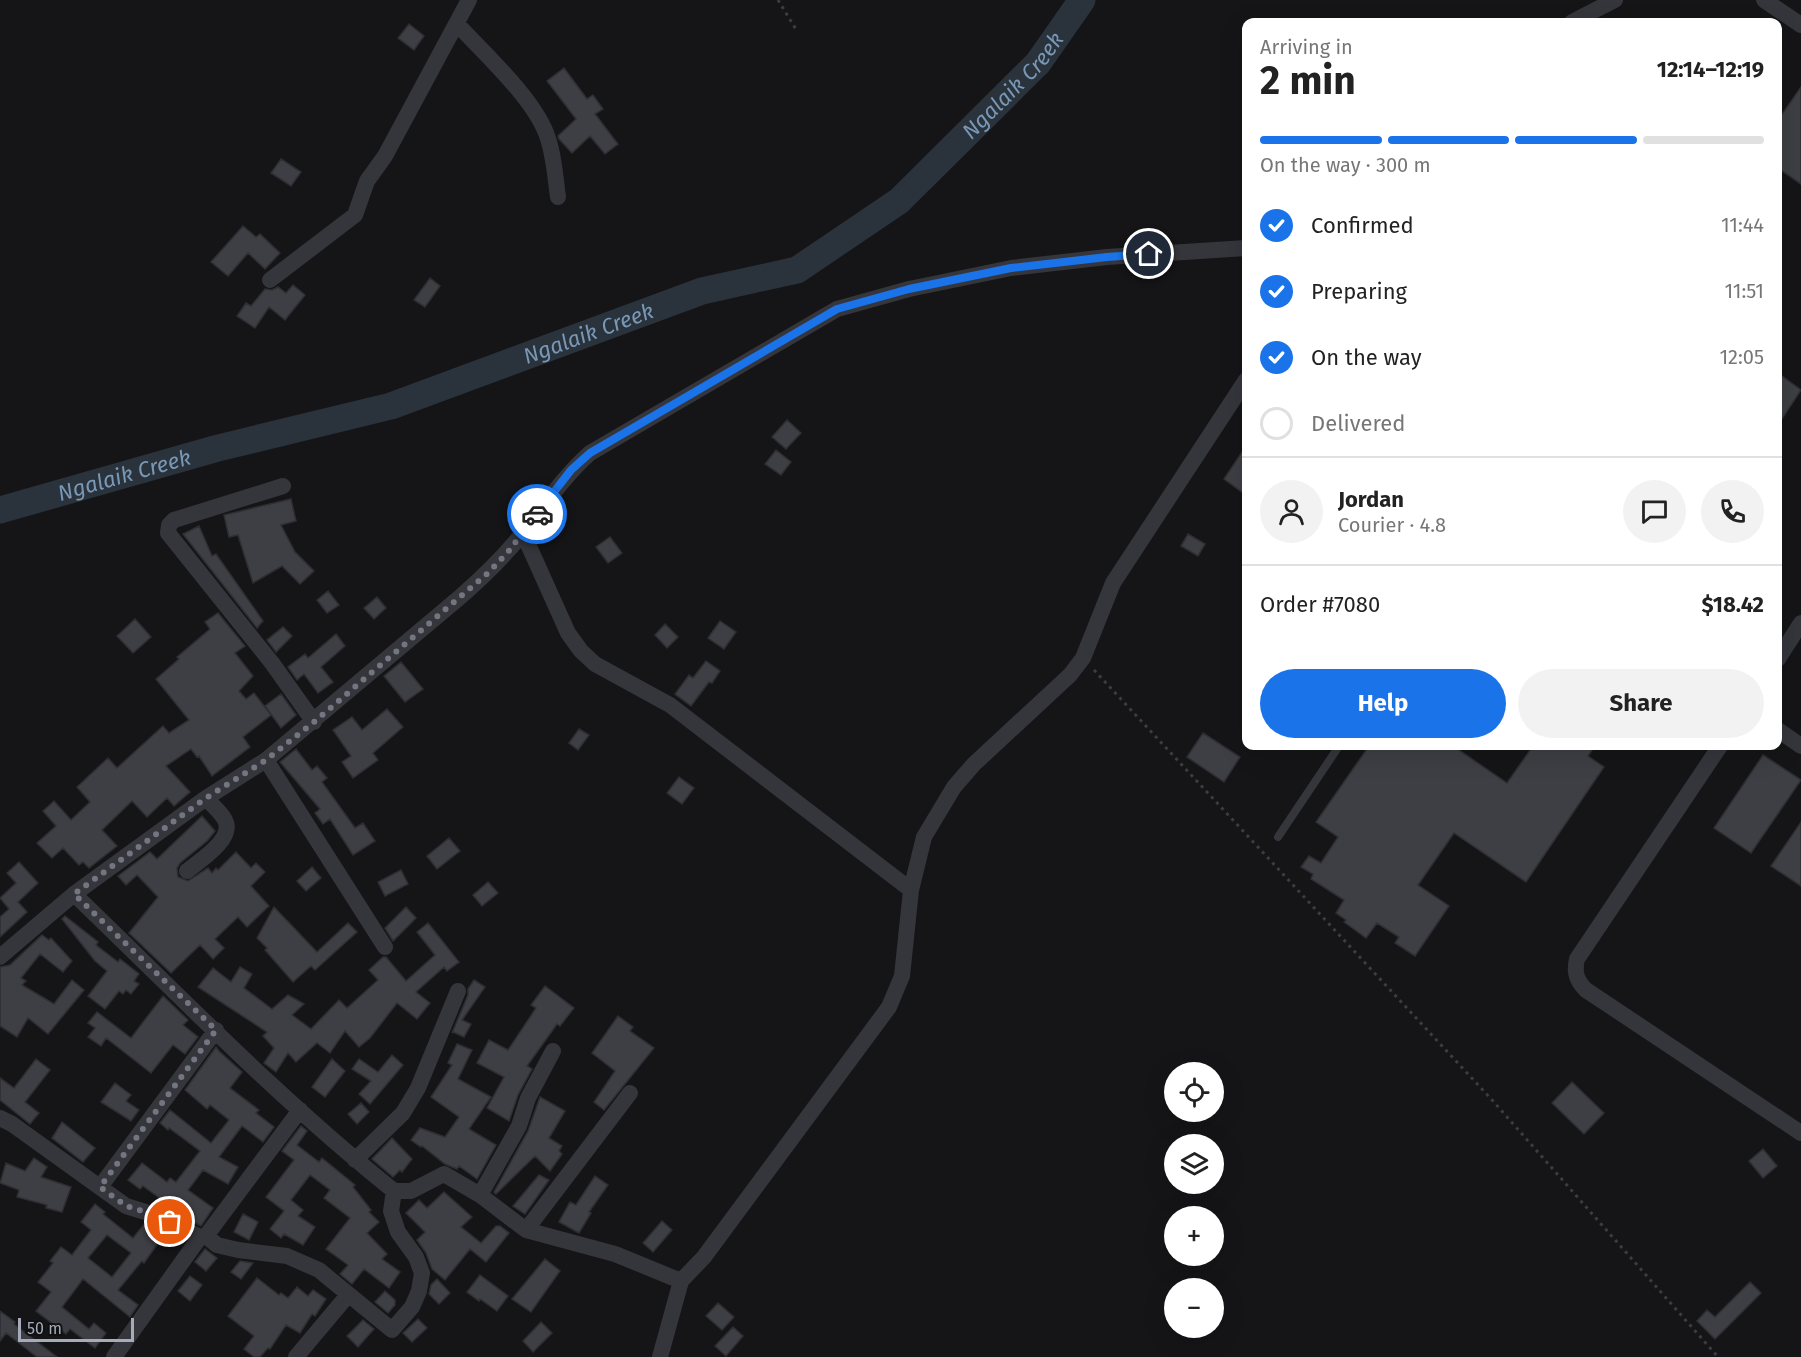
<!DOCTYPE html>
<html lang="en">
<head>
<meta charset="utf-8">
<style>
  body { margin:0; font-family:"Fira Sans",sans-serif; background:#f2f2f2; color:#222; height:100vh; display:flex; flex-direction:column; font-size:22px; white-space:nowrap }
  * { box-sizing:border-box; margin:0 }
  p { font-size:20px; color:#767676 }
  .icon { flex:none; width:33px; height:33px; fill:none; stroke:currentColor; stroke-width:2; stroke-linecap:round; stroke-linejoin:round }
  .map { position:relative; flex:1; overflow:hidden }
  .sheet { position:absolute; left:1242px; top:18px; width:540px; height:732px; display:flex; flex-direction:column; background:#fff; border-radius:12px; box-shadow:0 6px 24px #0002 }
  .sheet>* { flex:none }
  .tools { position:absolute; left:1164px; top:1062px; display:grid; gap:12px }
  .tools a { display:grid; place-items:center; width:60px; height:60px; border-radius:50%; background:#fff; box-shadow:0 6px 24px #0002; font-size:30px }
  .scale { position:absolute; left:18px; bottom:15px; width:116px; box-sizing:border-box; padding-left:6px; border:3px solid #a5abb8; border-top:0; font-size:16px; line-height:21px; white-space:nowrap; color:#a5abb8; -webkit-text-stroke:4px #101012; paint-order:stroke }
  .pin { position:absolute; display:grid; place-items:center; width:51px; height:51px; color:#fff; margin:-26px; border:3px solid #fff; border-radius:50%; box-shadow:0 2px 6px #0007 }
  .courier { position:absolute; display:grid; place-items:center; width:60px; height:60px; margin:-30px; border:4px solid #1a73e8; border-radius:50%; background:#fff; color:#222; box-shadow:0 2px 8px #0007 }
  .overview em { font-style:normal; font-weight:700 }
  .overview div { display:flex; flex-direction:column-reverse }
  .overview { display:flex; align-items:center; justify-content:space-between; height:102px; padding:0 18px }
  h1 { font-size:39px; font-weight:700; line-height:45px }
  .bar { display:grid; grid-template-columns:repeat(4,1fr); gap:9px 6px; align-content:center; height:72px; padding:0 18px }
  .bar i { height:8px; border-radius:4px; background:#e0e0e0 }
  .bar .on { background:#1a73e8 }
  .bar p { grid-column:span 4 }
  .line { display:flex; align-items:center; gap:15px; padding:0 18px; border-top:2px solid #e0e0e0 }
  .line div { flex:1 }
  .round { display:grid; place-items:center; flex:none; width:63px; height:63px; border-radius:32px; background:#f2f2f2 }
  ol { padding:0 18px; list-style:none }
  li { display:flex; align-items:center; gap:18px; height:66px }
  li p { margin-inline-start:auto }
  li .icon { padding:6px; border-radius:50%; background:#1a73e8; color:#fff; stroke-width:4 }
  li:last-child { color:#767676 }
  li i { width:33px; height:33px; border:3px solid #e0e0e0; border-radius:50% }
  .button { display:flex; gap:12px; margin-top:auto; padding:12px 18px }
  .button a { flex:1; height:69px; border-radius:36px; background:#1a73e8; color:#fff; font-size:24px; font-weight:700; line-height:69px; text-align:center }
  .button a+a { background:#f2f2f2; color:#222 }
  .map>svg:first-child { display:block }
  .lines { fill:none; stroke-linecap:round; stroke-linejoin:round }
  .river { stroke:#2a333c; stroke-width:27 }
  .building { fill:#3e3f44; stroke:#2f2e33; stroke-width:1.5; fill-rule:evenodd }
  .path { stroke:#3b3d43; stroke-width:3; stroke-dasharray:3 4.5; stroke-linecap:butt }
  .lane { stroke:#35363c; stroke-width:8 }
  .street { stroke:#35363c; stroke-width:16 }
  .done { stroke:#737680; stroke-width:6; stroke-dasharray:0 10.8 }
  .route { stroke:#1a73e8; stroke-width:8 }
  .labels { text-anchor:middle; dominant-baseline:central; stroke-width:4.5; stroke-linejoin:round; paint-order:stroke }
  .water-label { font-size:22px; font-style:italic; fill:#7998b6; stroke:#101012 }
</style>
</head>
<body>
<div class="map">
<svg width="1801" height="1357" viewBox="0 0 1801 1357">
  <rect width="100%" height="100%" fill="#151517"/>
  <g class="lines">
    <path class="river" id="s1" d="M0 510 218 448 391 406 702 291 797 270 899 201 1038 63 1082 0"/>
  </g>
  <path class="building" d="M409 24 424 36 414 50 398 38Z
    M564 68 587 99 593 95 603 109 595 114 618 144 605 154 590 136 572 153 559 139 558 136 576 119 547 81Z
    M1801 87V184L1778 168V120Z
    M281 159 301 172 291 186 271 173Z
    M243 226 256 237 260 234 280 253 265 269 248 253 228 276 211 262Z
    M430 278 440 286 425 307 414 300Z
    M293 285 305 295 285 320 269 307 255 328 237 316 246 303 251 306 265 289 272 290 278 287 286 293Z
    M1778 373 1801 390 1778 425Z
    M787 420 801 433 786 449 772 437Z
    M1246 446V495L1224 479Z
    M776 450 791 462 781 475 765 464Z
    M291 499 296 521 281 525 295 552 314 571 300 584 282 566 253 583 238 535 229 537 224 515Z
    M199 526 212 556 216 554 263 621 257 628 183 534Z
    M1188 534 1205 544 1198 556 1181 546Z
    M610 537 622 553 608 563 596 547Z
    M328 591 339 605 327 613 317 600Z
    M377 597 386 608 374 619 364 608Z
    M218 613 245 646 235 653 253 676 239 691 246 699 254 693 271 715 243 737 250 747 212 776 199 756 197 757 191 749 166 766 190 792 174 806 167 798 147 817 132 801 102 830 117 846 89 868 83 862 79 865 63 848 52 858 37 843 56 826 43 811 54 801 71 820 90 802 77 787 108 758 117 768 163 726 169 733 189 720 156 679 179 659 177 657 210 629 205 622Z
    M135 619 151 637 133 653 117 636Z
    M720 621 736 632 724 649 708 638Z
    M665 624 678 637 667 648 655 635Z
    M283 627 292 636 276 652 267 640Z
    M336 634 345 646 321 667 333 682 318 693 304 674 297 680 288 667 305 654 308 658Z
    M706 661 720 671 712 683 709 682 691 706 675 694 689 675 693 678Z
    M401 662 423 689 405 702 384 676Z
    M281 694 296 715 281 728 265 706Z
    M387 709 403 727 373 753 378 760 353 778 342 762 351 756 333 730 352 717 362 730Z
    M579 729 589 735 578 750 569 743Z
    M1203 733 1240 757 1224 782 1187 757Z
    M1369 746H1453L1507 783 1533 746H1585L1592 750 1588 756 1604 767 1526 882 1454 833 1418 885 1449 906 1415 956 1395 943 1399 937 1377 923 1366 938 1344 922 1346 920 1336 913 1344 900 1311 879 1313 874 1301 867 1309 856 1321 863 1338 837 1316 822Z
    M296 749 312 770 317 766 327 778 322 782 355 828 363 823 375 841 353 855 330 819 323 824 315 813 320 809 280 762Z
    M1763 755 1801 780 1751 853 1714 828Z
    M679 777 694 788 682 804 667 793Z
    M202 816 215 831 207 841 180 863 177 868 178 877 188 881 208 868 212 873 216 868 218 870 236 852 251 868 256 863 265 872 251 886 269 906 247 927 238 917 215 939 224 948 213 959 200 945 171 973 129 933 158 897 137 875 126 885 118 876 150 852 157 859Z
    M1801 822V886L1771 866Z
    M449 838 460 851 437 869 427 856Z
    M19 862 38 883 18 902 27 912 0 937V917L9 909 0 898 16 883 7 873Z
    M312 867 321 878 306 891 297 881Z
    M401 870 408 884 385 896 378 882Z
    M488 882 498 893 482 906 473 895Z
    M274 907 317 952 348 923 357 932 315 970 311 966 293 982 265 950 267 948 257 938Z
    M406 907 416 918 393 941 385 928Z
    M65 916 98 942 96 945 118 962 120 959 139 974 134 981 139 984 131 994 126 990 123 994 119 991 105 1009 88 996 107 971 95 961 62 919Z
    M428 923 459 962 447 971 444 967 416 992 430 1003 417 1019 397 1003 370 1038 359 1047 345 1031 330 1053 317 1043 296 1062 288 1053 276 1072 264 1063 274 1048 263 1036 267 1032 198 987 213 968 231 982 240 967 252 974 244 988 272 1009 288 995 304 1004 292 1015 311 1029 339 1000 347 1008 378 980 369 970 383 957H386L406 981 435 955 417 932Z
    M42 935 49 940 51 938 72 961 63 972 40 954 21 978 26 981 22 985 54 1004 72 980 84 990 48 1034 28 1018 17 1037 0 1026V967L10 965Z
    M474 980 485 987 462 1020 471 1024 464 1037 453 1032 452 1033 468 995V989Z
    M545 986 574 1008 560 1026 557 1024 527 1066 532 1069 518 1095 509 1121 487 1108 504 1077 477 1063 489 1040 508 1050 536 1008 531 1005Z
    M163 996 188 1020 183 1025 198 1037 185 1054 173 1045 151 1073 106 1038 101 1046 88 1037 95 1028 88 1023 97 1012 131 1038Z
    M618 1016 633 1027 630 1031 654 1048 604 1110 594 1102 615 1071 592 1053Z
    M457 1044 472 1050 458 1079 491 1097 469 1129 496 1145 477 1179 459 1166 457 1169 445 1164 422 1146 421 1147 411 1140 420 1128 445 1137 459 1117 431 1097 452 1065 448 1063Z
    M216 1047 219 1051 242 1072 230 1088 259 1110 256 1113 274 1127 263 1142 242 1126 219 1157 238 1167 228 1184 203 1170 188 1190 213 1208 201 1226 188 1219 143 1186 140 1189 128 1180 142 1163 167 1182 170 1178 176 1182 200 1151 169 1128 168 1130 160 1123 170 1110 211 1143 229 1120 210 1105 207 1109 185 1090Z
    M392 1055 403 1065 370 1104 359 1094 371 1081 352 1069 359 1059 378 1072Z
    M36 1059 50 1070 25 1102 39 1113 30 1124 0 1100V1078L14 1088Z
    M332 1059 345 1071 325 1097 312 1087Z
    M1572 1082 1604 1113 1584 1134 1552 1103Z
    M115 1083 131 1095 126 1101 139 1110 131 1121 101 1102Z
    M540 1097 565 1111 549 1138 562 1146 559 1151 562 1154 550 1171 535 1156 496 1194 494 1192 528 1131Z
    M361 1103 369 1112 357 1124 348 1114Z
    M62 1122 95 1148 83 1162 52 1138Z
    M301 1126 307 1131 297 1145 319 1162 322 1158 355 1185 353 1187 371 1210 369 1212 379 1222 367 1233 387 1254 382 1259 400 1272 389 1288 364 1269 352 1284 340 1274 348 1265 326 1249 350 1218 324 1198 330 1190 310 1175 291 1200 303 1210 298 1216 315 1227 303 1245 284 1234 281 1238 270 1229 284 1211 266 1197 294 1160 282 1151Z
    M392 1138 412 1159 402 1172 400 1170 393 1177 372 1159Z
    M1763 1149 1777 1166 1763 1178 1749 1161Z
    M34 1158 47 1167 41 1177 71 1187 62 1212 46 1208 47 1205 17 1197 19 1190 0 1183 6 1163 25 1171Z
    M539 1175 549 1180 525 1214 513 1206Z
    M595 1176 608 1185 589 1212 591 1213 579 1233 559 1222 570 1202 576 1205Z
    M444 1192 472 1217 461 1227 481 1243 496 1226H500L509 1233 486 1262 470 1249 445 1280 432 1269 426 1253 417 1240 425 1232 406 1213 419 1200 427 1208Z
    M95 1204 105 1212 103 1214 133 1238 145 1223 163 1236 144 1263 142 1261 118 1290 138 1305 130 1317 83 1279 62 1307 89 1329 94 1323 106 1333 95 1348 70 1329 66 1334 36 1311 51 1292 38 1282 53 1263 50 1261 61 1247 72 1255 91 1230 81 1222ZM107 1235 131 1253 112 1277 88 1258Z
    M243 1214 258 1222 249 1240 234 1232Z
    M662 1221 672 1230 653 1252 643 1243Z
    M205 1249 217 1258 206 1271 195 1262Z
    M545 1259 560 1271 531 1312 512 1299Z
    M240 1261 253 1263 241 1279 231 1272Z
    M480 1275 508 1296 497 1311 480 1299 479 1301 467 1292Z
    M190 1276 202 1285 190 1301 178 1291Z
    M257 1278 279 1295 281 1293 288 1298 297 1287 308 1296 313 1290 326 1299 315 1316 312 1314 300 1333 286 1325 270 1349 268 1348 260 1357H254L244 1349 254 1336 228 1316Z
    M437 1279 450 1293 439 1304 429 1294 431 1285Z
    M1750 1282 1761 1293 1715 1339 1697 1321 1707 1310 1715 1317Z
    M385 1291 395 1300V1305L388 1313 375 1302Z
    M718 1303 734 1317 722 1330 706 1316Z
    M0 1311 15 1322 14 1324 57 1357H37L6 1333 0 1341Z
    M418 1319 427 1328 412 1342 403 1333Z
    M363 1320 374 1329 358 1347 347 1336Z
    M541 1322 552 1333 533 1352 523 1341Z
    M733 1327 743 1336 726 1356 715 1346Z"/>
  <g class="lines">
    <path class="path" d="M778 0 797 31
      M1094 670 1493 1101 1718 1357"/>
    <path class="lane" d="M1278 837 1339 746"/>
    <path class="street" d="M1764 0 1801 25
      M1572 22 1615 0
      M457 24C484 53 532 97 546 133 554 153 555 176 558 197
      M270 280 355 215 367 181 385 156 469 0
      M283 486 174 520 169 525 168 533 272 663 314 722
      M523 533 568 633 581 651 595 664 670 705 911 890
      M1778 659 1801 623
      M1778 730 1801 746
      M1720 746 1577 959C1574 972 1576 980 1586 990L1801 1133
      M266 760 385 947
      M187 871C199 861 235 839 225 820 221 812 212 805 206 798
      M74 894C179 995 280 1100 394 1191H411L444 1174 480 1195 526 1230 615 1254 681 1281 704 1257 889 1007 902 976 911 890 924 837 954 787 974 764 1070 675 1083 658 1113 583 1246 380
      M0 957 74 894 206 798 266 760 460 597C483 577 503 558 522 534 544 506 563 477 590 453L837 309 909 289 1011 268 1107 257 1246 248
      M0 1118 12 1124 126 1206 155 1215 200 1237 206 1236 217 1245 238 1250 287 1256 319 1270 392 1330 412 1307 419 1291 422 1273 416 1257 398 1232 391 1211 394 1191
      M355 1160 403 1113 418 1088 458 991
      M100 1187 216 1030
      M480 1195 519 1126 528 1098 553 1051
      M526 1230 630 1093
      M206 1236 300 1110
      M114 1357 200 1237
      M296 1357 348 1295
      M660 1357 681 1281"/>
  </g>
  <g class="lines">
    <path class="done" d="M170 1222 155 1215 126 1206 100 1187 216 1030 74 894 206 798 266 760 314 722 488 573 508 552 537 514"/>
    <path class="route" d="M537 514 571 470 590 453 837 309 909 289 1011 268 1107 257 1149 254"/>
  </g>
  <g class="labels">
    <g class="water-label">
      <text stroke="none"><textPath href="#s1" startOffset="1119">Ngalaik Creek</textPath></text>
      <text stroke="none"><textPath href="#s1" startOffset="615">Ngalaik Creek</textPath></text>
      <text stroke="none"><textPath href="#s1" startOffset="129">Ngalaik Creek</textPath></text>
    </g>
  </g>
</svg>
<div class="tools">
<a><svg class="icon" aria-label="locate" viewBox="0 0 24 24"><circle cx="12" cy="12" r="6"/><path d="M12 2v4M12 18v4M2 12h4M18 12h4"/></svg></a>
<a><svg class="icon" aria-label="layers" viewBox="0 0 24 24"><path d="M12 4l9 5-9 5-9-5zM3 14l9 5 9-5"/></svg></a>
<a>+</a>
<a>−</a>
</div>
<div class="scale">50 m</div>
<div class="pin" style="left:170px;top:1222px;background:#ea580c"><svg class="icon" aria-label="bag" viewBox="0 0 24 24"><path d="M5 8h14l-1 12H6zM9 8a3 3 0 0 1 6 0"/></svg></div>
<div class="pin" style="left:1149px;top:254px;background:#1f2937"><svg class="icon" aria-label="home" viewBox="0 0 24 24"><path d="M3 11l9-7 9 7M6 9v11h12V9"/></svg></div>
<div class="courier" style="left:537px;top:514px"><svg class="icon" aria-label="car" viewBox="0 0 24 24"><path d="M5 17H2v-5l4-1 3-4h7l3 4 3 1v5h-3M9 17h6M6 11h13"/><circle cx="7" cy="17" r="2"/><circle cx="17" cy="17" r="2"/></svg></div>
<section class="sheet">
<div class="overview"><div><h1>2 min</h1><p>Arriving in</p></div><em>12:14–12:19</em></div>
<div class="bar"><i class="on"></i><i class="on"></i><i class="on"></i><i></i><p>On the way · 300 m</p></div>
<ol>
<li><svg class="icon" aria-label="check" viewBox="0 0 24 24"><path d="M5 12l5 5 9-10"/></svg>Confirmed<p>11:44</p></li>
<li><svg class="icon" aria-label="check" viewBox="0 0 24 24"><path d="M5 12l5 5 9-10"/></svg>Preparing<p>11:51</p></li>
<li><svg class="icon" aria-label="check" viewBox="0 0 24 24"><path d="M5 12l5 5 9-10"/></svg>On the way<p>12:05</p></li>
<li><i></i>Delivered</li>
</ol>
<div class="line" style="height:108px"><a class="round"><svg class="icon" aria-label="person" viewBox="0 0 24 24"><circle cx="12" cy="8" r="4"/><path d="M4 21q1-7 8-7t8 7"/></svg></a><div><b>Jordan</b><p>Courier · 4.8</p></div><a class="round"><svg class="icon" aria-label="chat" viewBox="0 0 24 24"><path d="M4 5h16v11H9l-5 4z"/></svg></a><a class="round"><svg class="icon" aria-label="phone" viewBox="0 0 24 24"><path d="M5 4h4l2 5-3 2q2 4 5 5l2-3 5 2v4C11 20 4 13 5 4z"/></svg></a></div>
<div class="line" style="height:78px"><div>Order #7080</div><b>$18.42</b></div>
<div class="button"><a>Help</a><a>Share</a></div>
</section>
</div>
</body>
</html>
